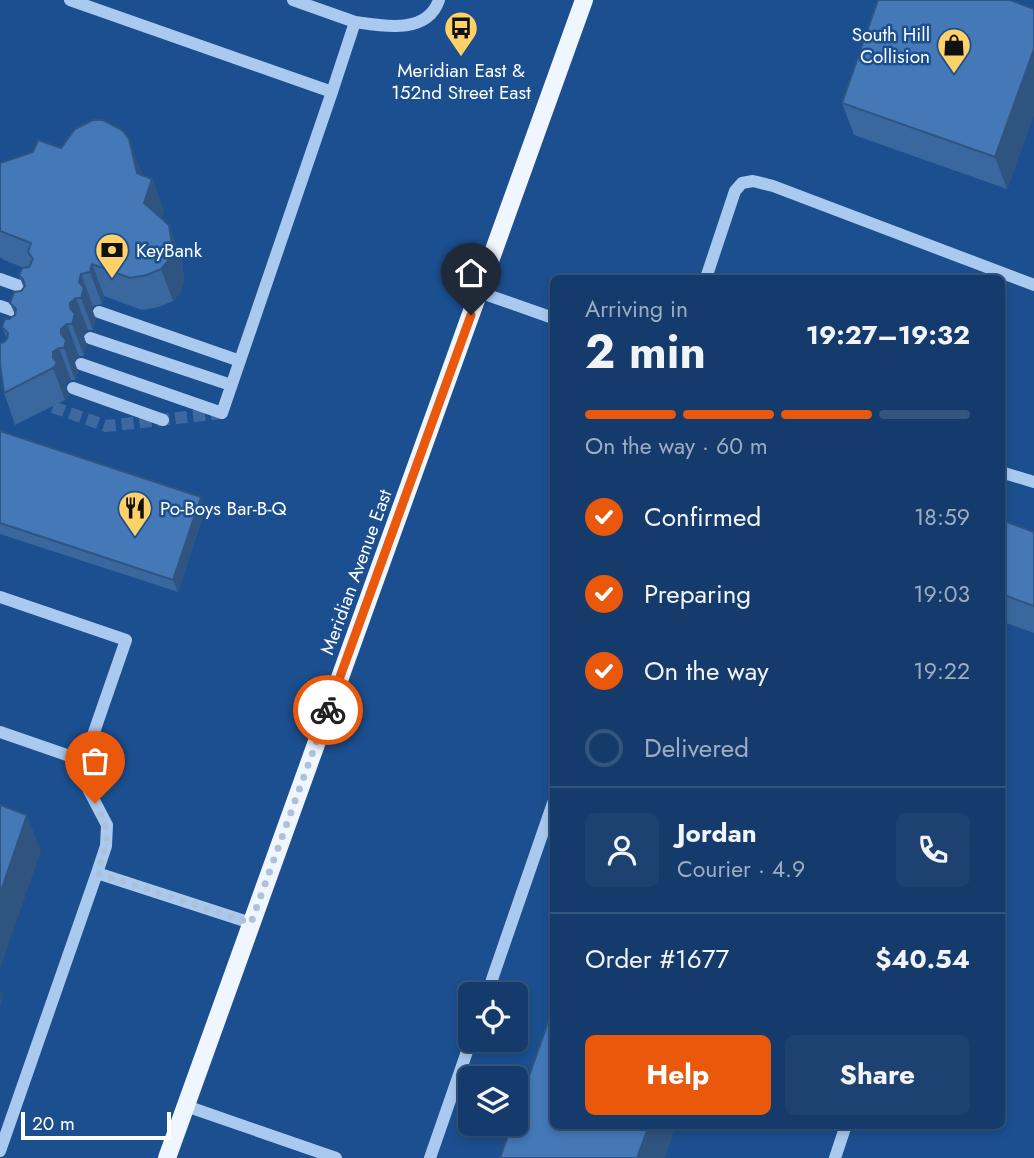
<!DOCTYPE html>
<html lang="en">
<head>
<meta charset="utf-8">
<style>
  body { margin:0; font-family:Jost,sans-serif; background:#1d4271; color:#f1f3f6; height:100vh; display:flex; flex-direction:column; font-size:26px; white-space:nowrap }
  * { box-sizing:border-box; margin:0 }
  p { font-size:23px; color:#9dadc1 }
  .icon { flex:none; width:38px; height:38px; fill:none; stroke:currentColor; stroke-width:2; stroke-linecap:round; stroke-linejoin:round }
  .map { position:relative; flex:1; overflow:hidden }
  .sheet { position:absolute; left:550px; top:275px; width:455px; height:854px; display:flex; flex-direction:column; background:#143b6b; border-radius:10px; box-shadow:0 4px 10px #0003,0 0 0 2px #33557e }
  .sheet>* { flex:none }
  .fabs { position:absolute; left:458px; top:982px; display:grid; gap:14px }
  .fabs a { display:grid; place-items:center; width:70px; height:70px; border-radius:10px; background:#143b6b; box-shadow:0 4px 10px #0003,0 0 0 2px #33557e; font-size:35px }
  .scale { position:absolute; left:21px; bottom:18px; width:150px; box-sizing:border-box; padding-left:7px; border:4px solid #fff; border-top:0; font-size:19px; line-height:24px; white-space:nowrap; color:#fff; -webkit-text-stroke:5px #1b4f8f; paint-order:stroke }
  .pin { position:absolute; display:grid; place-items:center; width:60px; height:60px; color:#fff; margin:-72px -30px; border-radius:50% 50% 50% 0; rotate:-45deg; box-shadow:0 0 7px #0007 }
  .pin .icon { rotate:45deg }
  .courier { position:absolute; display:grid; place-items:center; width:70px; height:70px; margin:-35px; border:5px solid #ea580c; border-radius:50%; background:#fff; color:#222; box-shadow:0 2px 9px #0007 }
  .headline em { font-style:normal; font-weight:700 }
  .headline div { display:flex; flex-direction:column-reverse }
  .headline { display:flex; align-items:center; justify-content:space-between; height:119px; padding:0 35px }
  h1 { font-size:46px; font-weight:700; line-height:52px }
  .bar { display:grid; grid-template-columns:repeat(4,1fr); gap:10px 7px; align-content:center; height:84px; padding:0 35px }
  .bar i { height:9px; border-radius:5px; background:#33557e }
  .bar .selected { background:#ea580c }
  .bar p { grid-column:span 4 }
  .line { display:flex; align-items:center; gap:18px; padding:0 35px; border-top:2px solid #33557e }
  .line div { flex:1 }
  .round { display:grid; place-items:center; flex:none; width:74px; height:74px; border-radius:10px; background:#1d4271 }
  ol { padding:0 35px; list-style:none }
  li { display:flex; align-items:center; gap:21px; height:77px }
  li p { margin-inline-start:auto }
  li .icon { padding:7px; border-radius:50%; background:#ea580c; color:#fff; stroke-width:4 }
  li:last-child { color:#9dadc1 }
  li i { width:38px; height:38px; border:4px solid #33557e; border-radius:50% }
  .primary-button { display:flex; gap:14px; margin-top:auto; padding:14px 35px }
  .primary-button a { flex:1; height:80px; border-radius:10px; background:#ea580c; color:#fff; font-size:28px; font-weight:700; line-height:80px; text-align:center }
  .primary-button a+a { background:#1d4271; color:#f1f3f6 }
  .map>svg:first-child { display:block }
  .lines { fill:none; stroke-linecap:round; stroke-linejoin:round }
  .minor-tunnel { stroke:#3d69a0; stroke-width:12; stroke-dasharray:12 6; stroke-linecap:butt }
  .minor { stroke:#a9c9ee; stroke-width:12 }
  .major { stroke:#f0f6ff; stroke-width:18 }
  .wall { fill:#3a679d }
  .shaded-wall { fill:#305480 }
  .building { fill:#4478b7; stroke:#305480; stroke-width:2 }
  .done { stroke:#afc1d8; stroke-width:7; stroke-dasharray:0 12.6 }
  .route { stroke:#ea580c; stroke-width:9 }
  .labels { text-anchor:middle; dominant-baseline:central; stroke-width:5; stroke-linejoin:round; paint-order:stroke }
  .poi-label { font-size:19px; fill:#fff; stroke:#1b4f8f; text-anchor:start }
  .street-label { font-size:19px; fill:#fff; stroke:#1b4f8f }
</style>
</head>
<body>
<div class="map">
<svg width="1034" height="1158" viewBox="0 0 1034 1158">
  <rect width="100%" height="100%" fill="#1b4f8f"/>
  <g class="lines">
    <path class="minor-tunnel" d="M36 401 106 426 222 413"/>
    <path class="minor" d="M70 0 332 92 222 413 81 364
      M293 0 355 22 332 92
      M355 22C383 26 427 35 439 0
      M706 278 735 191 742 183 753 181 773 186 1034 285
      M0 279 36 292
      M479 292 553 318
      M0 306 26 315
      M99 312 240 361
      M90 338 231 385
      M73 388 163 420
      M1001 472 1034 482
      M0 597 126 640 84 761V781L107 825 106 846 97 873 251 923
      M0 732 84 761
      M487 994 553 803
      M186 1106 336 1158
      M0 1151 97 873
      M430 1158 471 1040
      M835 1158 846 1125"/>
    <path class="major" d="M167 1158 584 0"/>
  </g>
  <path class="wall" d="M1034 9V114L1007 189 854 135 842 103Z
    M61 148 141 171 142 175 152 179 164 211 161 218 181 257 184 276 183 284 180 293 173 301 159 307 142 310 104 296 102 304 93 306 92 309 96 320 93 330H88L83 334 87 346 84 356H79L74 360 78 372 75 380H71L65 384 69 395 65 400 15 425 4 393V342L7 339 2 327 15 315 10 303 24 288 19 276 24 268 4 260 0 257V163Z
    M0 431 205 509 178 592 0 534Z
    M1001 520 1034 532V633L1001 621Z"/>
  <path class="shaded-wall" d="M1034 49V114L1007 189 995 157Z
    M129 139 141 171 146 196 152 179 164 211 156 235 144 203Z
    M169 225 181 257 184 276 183 284 180 293 173 301 161 269Z
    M92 264 104 296 102 304 90 272Z
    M81 274 93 306 92 309 96 320 93 330 81 298 79 282Z
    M76 298 88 330 83 334 87 346 84 356 72 324 70 303Z
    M67 324 79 356 74 360 78 372 75 380 64 348 61 334V329Z
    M59 348 71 380 65 384 69 395 65 400 53 368V352Z
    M201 497 205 509 178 592 173 580Z
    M27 815 41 851 0 969V894Z
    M0 989 3 997 0 1006Z
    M649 1125H676L665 1158H637Z"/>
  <path class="building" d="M878 0H1010L1034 9V49L995 157 842 103Z
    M93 120H103L122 130 129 139 137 173 152 179 144 203 169 225 172 244 171 252 168 261 161 269 147 275 130 278 92 264 90 272 81 274 79 282 84 288 81 298H76L70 303V308L75 314 72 324H67L61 329V334L66 340 64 348H59L53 352V358L57 363 53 368 4 393 0 364V343L4 342 7 339 8 333 2 327 5 319H9L15 315 16 309 10 303 14 292 21 291 25 286 23 279 19 276 22 268 29 267 33 259 28 252 31 243 0 231V163L33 152 38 140 61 148 75 129Z
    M0 431 201 497 173 580 0 523Z
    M1001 520 1034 532V606L1001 594Z
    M0 805 27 815 0 894Z
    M553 1008V1125H649L637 1158H500L512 1124H516V1113Z"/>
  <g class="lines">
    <path class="done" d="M95 803C112 835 108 840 97 873L251 923 328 710"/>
    <path class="route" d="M328 710 471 315"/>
  </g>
  <defs>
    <g id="bus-pin" transform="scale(1.75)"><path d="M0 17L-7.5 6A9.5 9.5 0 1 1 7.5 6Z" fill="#ffd166" stroke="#1b4f8f"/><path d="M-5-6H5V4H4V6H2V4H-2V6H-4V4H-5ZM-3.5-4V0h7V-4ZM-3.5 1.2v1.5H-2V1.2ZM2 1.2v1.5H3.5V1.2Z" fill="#111"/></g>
    <g id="shop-pin" transform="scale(1.75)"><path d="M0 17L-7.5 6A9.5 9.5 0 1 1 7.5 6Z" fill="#ffd166" stroke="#1b4f8f"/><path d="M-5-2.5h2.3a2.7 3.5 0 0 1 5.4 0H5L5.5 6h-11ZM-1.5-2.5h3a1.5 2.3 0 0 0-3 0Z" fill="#111"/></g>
    <g id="bank-pin" transform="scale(1.75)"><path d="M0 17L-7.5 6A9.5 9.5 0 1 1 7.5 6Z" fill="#ffd166" stroke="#1b4f8f"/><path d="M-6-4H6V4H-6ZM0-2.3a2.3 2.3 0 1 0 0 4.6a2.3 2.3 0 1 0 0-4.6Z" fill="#111"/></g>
    <g id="restaurant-pin" transform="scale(1.75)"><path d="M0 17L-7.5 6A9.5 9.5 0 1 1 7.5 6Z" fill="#ffd166" stroke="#1b4f8f"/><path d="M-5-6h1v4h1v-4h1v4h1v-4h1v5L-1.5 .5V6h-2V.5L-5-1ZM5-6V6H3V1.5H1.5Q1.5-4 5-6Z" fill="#111"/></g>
  </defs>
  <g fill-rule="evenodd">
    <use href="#bus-pin" x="461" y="28"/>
    <use href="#shop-pin" x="954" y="45"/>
    <use href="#bank-pin" x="112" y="250"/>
    <use href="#restaurant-pin" x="135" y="508"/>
  </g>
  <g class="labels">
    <g class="poi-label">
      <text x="930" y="34" text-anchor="end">South Hill<tspan x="930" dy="22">Collision</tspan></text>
      <text x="461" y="70" text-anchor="middle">Meridian East &amp;<tspan x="461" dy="22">152nd Street East</tspan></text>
      <text x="136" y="250">KeyBank</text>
      <text x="160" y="508">Po-Boys Bar-B-Q</text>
    </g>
    <g class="street-label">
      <text transform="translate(356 572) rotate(-70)">Meridian Avenue East</text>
    </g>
  </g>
</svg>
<div class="fabs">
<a><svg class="icon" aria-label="locate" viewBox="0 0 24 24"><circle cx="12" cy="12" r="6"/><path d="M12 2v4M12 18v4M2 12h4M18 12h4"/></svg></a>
<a><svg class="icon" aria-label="layers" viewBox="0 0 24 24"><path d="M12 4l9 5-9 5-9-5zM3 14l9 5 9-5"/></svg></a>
</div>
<div class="scale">20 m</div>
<div class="pin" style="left:95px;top:803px;background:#ea580c"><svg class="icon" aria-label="bag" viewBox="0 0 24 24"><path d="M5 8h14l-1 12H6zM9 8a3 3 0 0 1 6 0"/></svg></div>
<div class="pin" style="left:471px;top:315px;background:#1f2937"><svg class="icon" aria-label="home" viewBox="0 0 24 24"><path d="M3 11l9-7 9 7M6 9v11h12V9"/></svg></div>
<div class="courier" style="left:328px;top:710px"><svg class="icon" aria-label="bike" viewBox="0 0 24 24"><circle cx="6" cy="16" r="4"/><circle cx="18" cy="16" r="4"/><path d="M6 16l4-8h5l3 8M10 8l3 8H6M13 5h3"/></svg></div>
<section class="sheet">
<div class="headline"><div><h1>2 min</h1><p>Arriving in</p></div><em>19:27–19:32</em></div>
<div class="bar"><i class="selected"></i><i class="selected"></i><i class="selected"></i><i></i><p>On the way · 60 m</p></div>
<ol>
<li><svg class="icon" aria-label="check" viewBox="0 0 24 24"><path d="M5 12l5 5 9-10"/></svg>Confirmed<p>18:59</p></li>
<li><svg class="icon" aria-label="check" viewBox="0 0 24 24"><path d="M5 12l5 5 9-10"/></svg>Preparing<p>19:03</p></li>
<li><svg class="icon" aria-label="check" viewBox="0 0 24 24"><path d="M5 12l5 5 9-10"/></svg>On the way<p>19:22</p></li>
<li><i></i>Delivered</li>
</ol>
<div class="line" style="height:126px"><a class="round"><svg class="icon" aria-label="person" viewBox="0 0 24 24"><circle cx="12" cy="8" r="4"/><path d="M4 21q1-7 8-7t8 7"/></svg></a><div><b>Jordan</b><p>Courier · 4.9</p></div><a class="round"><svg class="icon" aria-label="phone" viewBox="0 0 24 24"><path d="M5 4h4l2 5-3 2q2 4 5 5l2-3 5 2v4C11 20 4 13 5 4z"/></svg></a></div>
<div class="line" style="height:91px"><div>Order #1677</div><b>$40.54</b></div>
<div class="primary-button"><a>Help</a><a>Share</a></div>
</section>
</div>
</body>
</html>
